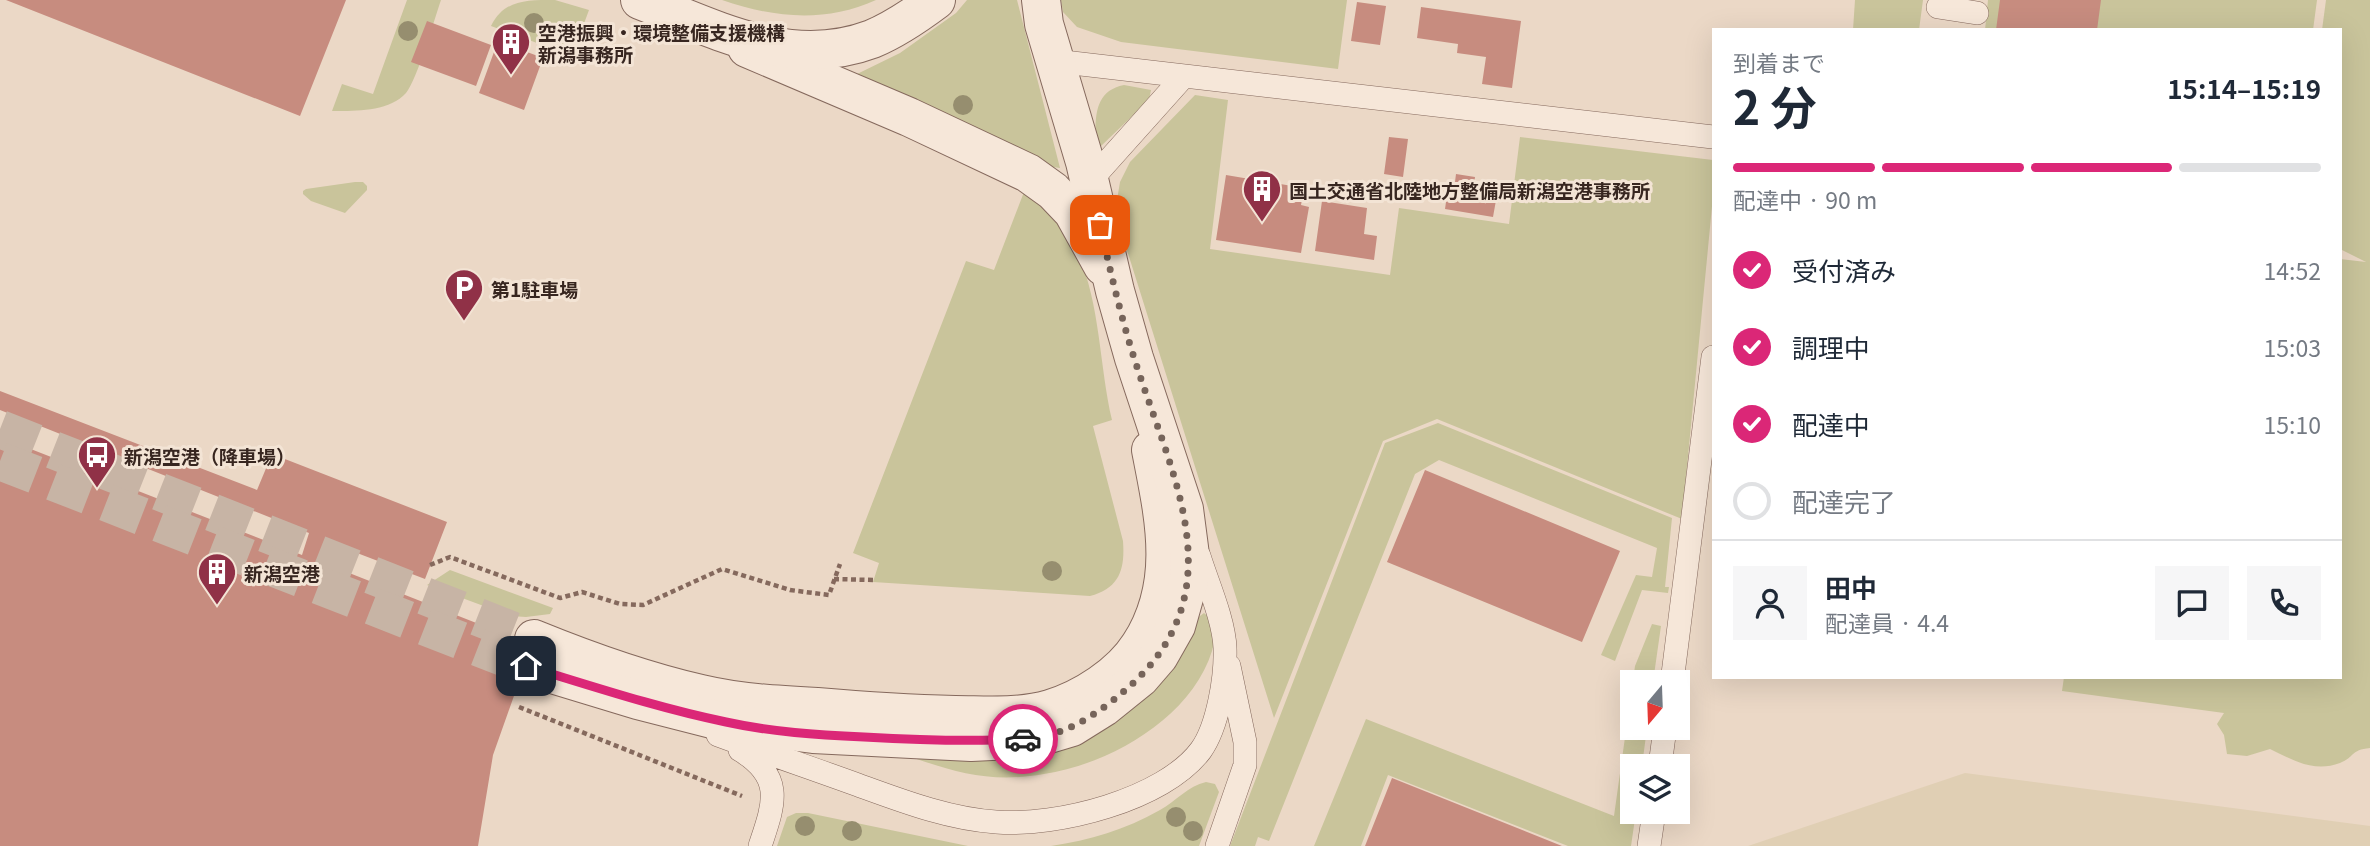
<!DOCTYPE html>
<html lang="ja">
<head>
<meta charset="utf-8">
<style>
  body { margin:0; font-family:Georgia,"Noto Sans JP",serif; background:#f6f6f7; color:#1f2937; height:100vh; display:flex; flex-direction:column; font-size:26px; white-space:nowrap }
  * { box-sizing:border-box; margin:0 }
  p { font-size:23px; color:#747a83 }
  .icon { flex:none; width:38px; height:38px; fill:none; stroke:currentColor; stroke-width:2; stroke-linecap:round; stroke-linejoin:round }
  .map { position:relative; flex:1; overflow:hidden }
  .panel { position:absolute; left:1712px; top:28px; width:630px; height:651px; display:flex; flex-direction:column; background:#fff; border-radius:0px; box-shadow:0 7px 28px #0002 }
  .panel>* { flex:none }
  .needle { width:46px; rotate:199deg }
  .tools { position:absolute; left:1620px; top:670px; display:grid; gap:14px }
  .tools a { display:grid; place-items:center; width:70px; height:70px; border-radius:0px; background:#fff; box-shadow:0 7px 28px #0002; font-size:35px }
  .pin { position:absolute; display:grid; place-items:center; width:60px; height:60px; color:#fff; margin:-30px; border-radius:14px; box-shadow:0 4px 10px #0006 }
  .courier { position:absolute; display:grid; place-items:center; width:70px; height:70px; margin:-35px; border:5px solid #db2777; border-radius:50%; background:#fff; color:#222; box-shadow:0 2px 9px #0007 }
  .summary em { font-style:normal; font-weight:700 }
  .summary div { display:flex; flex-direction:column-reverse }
  .summary { display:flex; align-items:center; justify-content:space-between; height:119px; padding:0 21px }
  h1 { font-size:46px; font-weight:700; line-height:52px }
  .bar { display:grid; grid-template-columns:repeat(4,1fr); gap:10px 7px; align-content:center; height:84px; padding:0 21px }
  .bar i { height:9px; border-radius:5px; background:#e0e1e3 }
  .bar .active { background:#db2777 }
  .bar p { grid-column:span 4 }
  .line { display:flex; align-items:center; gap:18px; padding:0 21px; border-top:2px solid #e0e1e3 }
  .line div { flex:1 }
  .round { display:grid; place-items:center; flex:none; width:74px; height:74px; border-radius:0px; background:#f6f6f7 }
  ol { padding:0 21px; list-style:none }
  li { display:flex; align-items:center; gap:21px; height:77px }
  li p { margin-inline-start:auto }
  li .icon { padding:7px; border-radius:50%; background:#db2777; color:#fff; stroke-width:4 }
  li:last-child { color:#747a83 }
  li i { width:38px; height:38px; border:4px solid #e0e1e3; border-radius:50% }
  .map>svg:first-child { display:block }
  .farmland { fill:#e0cfb4 }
  .green { fill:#c9c49b }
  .building { fill:#c78c7f }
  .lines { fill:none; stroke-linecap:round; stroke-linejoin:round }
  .minor-tunnel { stroke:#c7b4a5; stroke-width:38; stroke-dasharray:38 19; stroke-linecap:butt }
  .tertiary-tunnel { stroke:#c7b4a5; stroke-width:38; stroke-dasharray:38 19; stroke-linecap:butt }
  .service-casing { stroke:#85695d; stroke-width:24 }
  .minor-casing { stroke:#85695d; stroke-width:40 }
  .tertiary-casing { stroke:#85695d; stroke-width:40 }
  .path { stroke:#85695d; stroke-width:4.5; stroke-dasharray:5 3.5; stroke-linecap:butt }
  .service { stroke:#f6e7d9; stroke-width:23 }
  .minor { stroke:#f6e7d9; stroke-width:38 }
  .tertiary { stroke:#f6e7d9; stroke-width:38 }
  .tree { fill:#968e6f }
  .done { stroke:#76645a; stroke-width:7; stroke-dasharray:0 12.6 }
  .route { stroke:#db2777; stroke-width:9 }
  .labels { text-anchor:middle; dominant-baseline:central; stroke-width:6; stroke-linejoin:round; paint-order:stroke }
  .poi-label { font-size:19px; font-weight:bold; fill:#372620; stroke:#f3e4d5; text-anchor:start }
</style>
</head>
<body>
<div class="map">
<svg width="2370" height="846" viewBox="0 0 2370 846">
  <rect width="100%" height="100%" fill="#ebd8c6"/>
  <path class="farmland" d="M1965 773 2370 826V846H1748Z"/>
  <path class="green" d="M407 0H441C434 20 417 80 406 93 389 112 355 111 332 111L342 84 373 94Z
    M555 0 589 10 572 56 491 26C504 0 525 0 555 0Z
    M722 0H876C825 23 774 18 722 0Z
    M967 0H1017L1060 168 1053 167 1031 154 855 75 900 53 956 13Z
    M1061 0H1347L1338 69 1121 42 1077 27 1063 12Z
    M1855 0H1923L1919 30H1853Z
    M1988 0H2317L2313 30H1985Z
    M2326 0H2370V748C2350 750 2355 757 2340 763 2314 773 2293 760 2270 749L2247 756 2227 754 2224 735 2217 724 2224 713 2062 691 2064 677H2340V259L2366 262 2340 249V30H2322Z
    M1124 85 1151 90 1149 100 1101 146H1096C1095 120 1093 91 1124 85Z
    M1195 95 1228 100 1210 249 1390 275 1399 208 1509 224 1520 137 1713 160V196L1682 519 1437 419 1383 441 1274 718 1115 212 1120 182 1130 162Z
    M355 182H363L367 186V190L345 213 311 201 303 194V191L306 189Z
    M1024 192C1033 199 1046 206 1054 215 1102 271 1096 352 1112 420L1093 426 1123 541C1125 569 1120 588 1090 596L873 582 879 563 853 553 966 261 994 270Z
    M1438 423 1672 518 1665 587H1669L1668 593 1642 590 1615 661 1601 655 1636 575 1652 577 1657 548 1439 460 1415 474 1269 841 1258 837 1255 846H1230L1385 443Z
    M450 570 553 608 550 614 526 617 511 616 427 585Z
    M1204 613C1215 621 1216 639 1212 651 1191 718 1110 764 1044 774 987 784 952 771 899 753H970L1192 622Z
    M1652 624 1661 626 1653 682H1633V728H1647L1642 766H1633V812H1636L1631 846H1568L1388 775 1361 846H1314L1366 719 1614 816 1635 666Z
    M1206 782 1215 784 1219 792 1199 846H1051C1090 840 1125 830 1160 810 1176 801 1188 786 1206 782Z
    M796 813H808L968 846H777L787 817Z"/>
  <path class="building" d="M6 0H346L300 116Z
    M2000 0H2101L2097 30H1996Z
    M1357 2 1386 6 1380 45 1351 41Z
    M1421 7 1521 21 1512 88 1482 84 1486 57 1457 53 1458 44 1417 38Z
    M427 21 491 45 476 86 411 62Z
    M498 41 543 58 524 110 479 93Z
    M1389 137 1408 139 1403 177 1384 174Z
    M1456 174 1475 177 1474 185 1498 189 1493 217 1445 209 1449 181 1455 182Z
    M1226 175 1304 188 1301 205 1309 207 1301 253 1216 240Z
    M1322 201 1367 208 1364 234 1377 236 1374 260 1315 251Z
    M0 391 257 490 272 454 447 522 425 579 344 548 338 566 334 567 532 645 493 755 478 846H0V437L302 555 309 533 0 410Z
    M1425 470 1620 551 1582 642 1387 562Z
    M1392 778 1562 846H1365Z"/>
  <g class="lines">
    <path class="minor-tunnel" d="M0 429 534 639"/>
    <path class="tertiary-tunnel" d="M0 461 526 666"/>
    <g class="service-casing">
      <path id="service" d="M1938 7 1977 13
        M1055 61 1713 137
        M1090 181 1184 76
        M1672 682 1713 357
        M718 735C764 752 811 768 858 785 902 801 949 819 996 822 1056 827 1164 800 1201 750 1218 726 1226 677 1225 648 1224 620 1207 582 1199 556
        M740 750C785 777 774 804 760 846
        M1660 766 1665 728
        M1217 846 1245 765V742L1229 666
        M1649 846 1654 812"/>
    </g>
    <g class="minor-casing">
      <path id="minor" d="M747 48 909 117 1028 173 1053 191 1073 212 1103 266
        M534 639C588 661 644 681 701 694 739 703 778 705 817 707 863 711 909 714 955 715 986 715 1019 718 1050 709 1083 699 1121 675 1140 645 1180 583 1164 517 1151 450"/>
    </g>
    <g class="tertiary-casing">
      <path id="tertiary" d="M640 0C715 29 790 70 872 39 896 29 916 15 936 0
        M526 666 638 700 728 723 813 734 971 742 1032 739 1072 727 1104 707 1140 678 1159 656 1176 626 1189 580 1190 555 1184 509 1134 358 1115 291 1085 162 1044 24 1041 0"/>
    </g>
    <path class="path" d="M430 565 450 557 560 598 582 592 620 604 643 605 722 569 790 590 829 595 840 564
      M834 579 873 580
      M519 707 742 796"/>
    <use href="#service" class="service"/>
    <use href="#minor" class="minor"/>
    <use href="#tertiary" class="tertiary"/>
  </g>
  <g class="tree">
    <circle cx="534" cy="23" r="10"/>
    <circle cx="408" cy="31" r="10"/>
    <circle cx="963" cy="105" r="10"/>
    <circle cx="1052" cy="571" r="10"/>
    <circle cx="1176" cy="817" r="10"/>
    <circle cx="805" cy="826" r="10"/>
    <circle cx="852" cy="831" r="10"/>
    <circle cx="1193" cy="831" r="10"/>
  </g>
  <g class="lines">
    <path class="done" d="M1023 739C1061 738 1095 716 1123 692 1236 597 1176 485 1138 370 1122 322 1111 274 1100 225"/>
    <path class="route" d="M526 666C592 686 658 708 726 722 771 732 818 735 864 737 917 740 970 742 1023 739"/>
  </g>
  <defs>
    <g id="building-pin" transform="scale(2.0125)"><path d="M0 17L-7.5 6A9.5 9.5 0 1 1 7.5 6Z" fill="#903147" stroke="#f3e4d5"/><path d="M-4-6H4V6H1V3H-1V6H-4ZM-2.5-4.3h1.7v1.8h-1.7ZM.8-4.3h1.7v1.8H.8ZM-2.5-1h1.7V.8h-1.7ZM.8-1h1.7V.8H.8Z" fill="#fff"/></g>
    <g id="parking-pin" transform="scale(2.0125)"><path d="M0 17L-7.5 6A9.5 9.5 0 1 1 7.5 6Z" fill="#903147" stroke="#f3e4d5"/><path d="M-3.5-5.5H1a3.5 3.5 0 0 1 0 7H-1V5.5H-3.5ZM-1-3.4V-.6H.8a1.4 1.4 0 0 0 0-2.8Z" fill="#fff"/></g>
    <g id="bus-pin" transform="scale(2.0125)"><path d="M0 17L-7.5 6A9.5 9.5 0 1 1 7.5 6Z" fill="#903147" stroke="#f3e4d5"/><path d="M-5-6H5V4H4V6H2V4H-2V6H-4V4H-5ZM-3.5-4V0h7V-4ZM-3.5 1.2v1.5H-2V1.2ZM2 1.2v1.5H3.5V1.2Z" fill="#fff"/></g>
  </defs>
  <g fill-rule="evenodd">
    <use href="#building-pin" x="511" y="42"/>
    <use href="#building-pin" x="1262" y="189"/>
    <use href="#parking-pin" x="464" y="288"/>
    <use href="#bus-pin" x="97" y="455"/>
    <use href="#building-pin" x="217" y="572"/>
  </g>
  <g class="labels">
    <g class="poi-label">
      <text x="538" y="31">空港振興・環境整備支援機構<tspan x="538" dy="22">新潟事務所</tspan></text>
      <text x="1289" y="189">国土交通省北陸地方整備局新潟空港事務所</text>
      <text x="491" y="288">第1駐車場</text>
      <text x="124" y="455">新潟空港（降車場）</text>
      <text x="244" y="572">新潟空港</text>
    </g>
  </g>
</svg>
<div class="tools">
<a><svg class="needle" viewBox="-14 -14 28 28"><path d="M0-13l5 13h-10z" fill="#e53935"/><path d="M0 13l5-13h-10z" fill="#747a83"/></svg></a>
<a><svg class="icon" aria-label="layers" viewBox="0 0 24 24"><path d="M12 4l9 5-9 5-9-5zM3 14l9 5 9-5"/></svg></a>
</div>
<div class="pin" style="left:1100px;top:225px;background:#ea580c"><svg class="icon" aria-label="bag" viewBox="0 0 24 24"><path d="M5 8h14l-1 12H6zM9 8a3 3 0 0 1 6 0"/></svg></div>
<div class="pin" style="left:526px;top:666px;background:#1f2937"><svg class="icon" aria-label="home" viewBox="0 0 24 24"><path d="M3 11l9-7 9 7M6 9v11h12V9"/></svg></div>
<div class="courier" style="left:1023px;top:739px"><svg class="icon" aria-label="car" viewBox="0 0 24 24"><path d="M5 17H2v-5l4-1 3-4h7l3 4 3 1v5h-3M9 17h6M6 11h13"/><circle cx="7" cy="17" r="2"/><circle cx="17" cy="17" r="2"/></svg></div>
<section class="panel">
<div class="summary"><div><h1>2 分</h1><p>到着まで</p></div><em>15:14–15:19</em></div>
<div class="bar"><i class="active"></i><i class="active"></i><i class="active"></i><i></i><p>配達中 · 90 m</p></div>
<ol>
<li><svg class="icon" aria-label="check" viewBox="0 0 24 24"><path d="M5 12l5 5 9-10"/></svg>受付済み<p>14:52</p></li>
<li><svg class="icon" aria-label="check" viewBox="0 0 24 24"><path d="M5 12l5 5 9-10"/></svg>調理中<p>15:03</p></li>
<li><svg class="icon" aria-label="check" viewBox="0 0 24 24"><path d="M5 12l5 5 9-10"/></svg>配達中<p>15:10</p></li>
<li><i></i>配達完了</li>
</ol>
<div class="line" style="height:126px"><a class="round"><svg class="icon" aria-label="person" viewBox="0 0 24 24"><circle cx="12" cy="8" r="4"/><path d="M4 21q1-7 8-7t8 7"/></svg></a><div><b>田中</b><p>配達員 · 4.4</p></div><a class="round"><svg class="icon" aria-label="chat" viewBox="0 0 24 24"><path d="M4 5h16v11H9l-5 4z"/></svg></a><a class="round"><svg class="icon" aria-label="phone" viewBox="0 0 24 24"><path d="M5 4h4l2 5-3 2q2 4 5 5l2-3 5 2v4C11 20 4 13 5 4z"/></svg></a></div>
</section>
</div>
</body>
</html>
